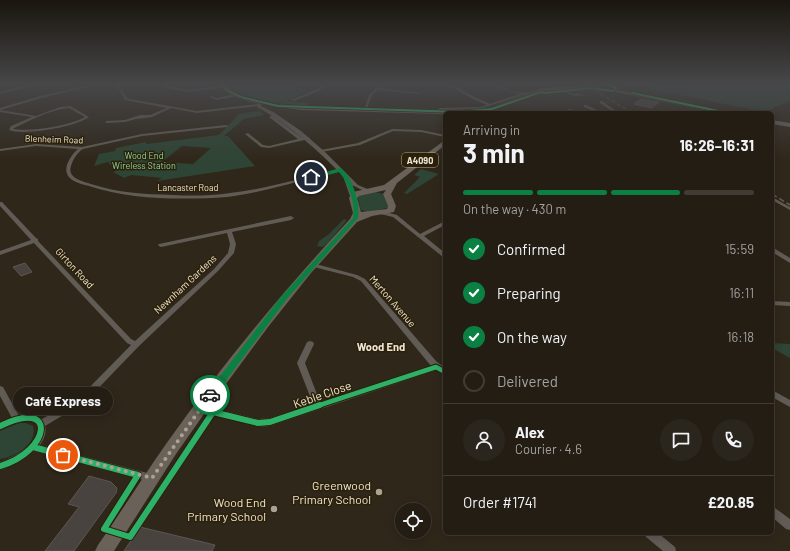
<!DOCTYPE html>
<html lang="en">
<head>
<meta charset="utf-8">
<style>
  body { margin:0; font-family:Barlow,sans-serif; background:#2b261d; color:#f1f3f6; height:100vh; display:flex; flex-direction:column; font-size:15px; white-space:nowrap }
  * { box-sizing:border-box; margin:0 }
  p { font-size:13px; color:#a3a2a0 }
  .icon { flex:none; width:22px; height:22px; fill:none; stroke:currentColor; stroke-width:2; stroke-linecap:round; stroke-linejoin:round }
  .map { position:relative; flex:1; overflow:hidden }
  .side { position:absolute; left:443px; top:111px; width:331px; height:424px; display:flex; flex-direction:column; background:#231d14; border-radius:6px; box-shadow:0 2px 10px #0003,0 0 0 1px #403b34 }
  .side>* { flex:none }
  .controls { position:absolute; left:395px; top:503px; display:grid; gap:8px }
  .controls a { display:grid; place-items:center; width:36px; height:36px; border-radius:50%; background:#231d14; box-shadow:0 2px 10px #0003,0 0 0 1px #403b34; font-size:20px }
  .pin { position:absolute; display:grid; place-items:center; width:34px; height:34px; color:#fff; margin:-17px; border:2px solid #fff; border-radius:50%; box-shadow:0 1px 4px #0007 }
  .courier { position:absolute; display:grid; place-items:center; width:40px; height:40px; margin:-20px; border:3px solid #0b8043; border-radius:50%; background:#fff; color:#222; box-shadow:0 1px 5px #0007 }
  .bubble { position:absolute; height:28px; border-radius:14px; background:#231d14; box-shadow:0 2px 10px #0003,0 0 0 1px #403b34; font-size:13px; font-weight:700; line-height:28px; text-align:center }
  .overview em { font-style:normal; font-weight:700 }
  .overview div { display:flex; flex-direction:column-reverse }
  .overview { display:flex; align-items:center; justify-content:space-between; height:68px; padding:0 20px }
  h1 { font-size:26px; font-weight:700; line-height:30px }
  .bar { display:grid; grid-template-columns:repeat(4,1fr); gap:6px 4px; align-content:center; height:48px; padding:0 20px }
  .bar i { height:5px; border-radius:3px; background:#403b34 }
  .bar .selected { background:#0b8043 }
  .bar p { grid-column:span 4 }
  .line { display:flex; align-items:center; gap:10px; padding:0 20px; border-top:1px solid #403b34 }
  .line div { flex:1 }
  .round { display:grid; place-items:center; flex:none; width:42px; height:42px; border-radius:21px; background:#2b261d }
  ol { padding:0 20px; list-style:none }
  li { display:flex; align-items:center; gap:12px; height:44px }
  li p { margin-inline-start:auto }
  li .icon { padding:4px; border-radius:50%; background:#0b8043; color:#fff; stroke-width:4 }
  li:last-child { color:#a3a2a0 }
  li i { width:22px; height:22px; border:2px solid #403b34; border-radius:50% }
  .map>svg:first-child { display:block }
  .green { fill:#2e4434; fill-rule:evenodd }
  .building { fill:#494340; stroke:#5c5554 }
  .lines { fill:none; stroke-linecap:round; stroke-linejoin:round }
  .minor { fill:#605b54; fill-rule:evenodd }
  .tertiary { fill:#605b54; fill-rule:evenodd }
  .primary { fill:#6a6259; fill-rule:evenodd }
  .rail-far1 { stroke:#635e56; stroke-width:1; stroke-dasharray:4.5 2; stroke-linecap:butt }
  .rail { stroke:#635e56; stroke-width:1.5; stroke-dasharray:5.5 3; stroke-linecap:butt }
  .cycleway-far2-casing { stroke:#2c2108; stroke-width:3.5 }
  .cycleway-far1-casing { stroke:#2c2108; stroke-width:7 }
  .cycleway-casing { stroke:#2c2108; stroke-width:8 }
  .cycleway-far2 { stroke:#2db169; stroke-width:2 }
  .cycleway-far1 { stroke:#2db169; stroke-width:4.5 }
  .cycleway { stroke:#2db169; stroke-width:6 }
  .route { fill:#0b8043 }
  .done { stroke:#aaa395; stroke-width:4; stroke-dasharray:0 7.2 }
  .poi-dot { fill:#aaa395; stroke:#2c2108; stroke-width:1.5 }
  .labels { text-anchor:middle; dominant-baseline:central; stroke-width:3; stroke-linejoin:round; paint-order:stroke }
  .far-street-label { font-size:9px; fill:#ede6d7; stroke:#2c2108 }
  .far-park-label { font-size:9px; fill:#89d5a7; stroke:#2c2108 }
  .shield { fill:#2c2108; stroke:#b3ab99; stroke-width:1 }
  .shield-label { font-size:9px; font-weight:bold; fill:#ede6d7 }
  .street-label { font-size:10px; fill:#ede6d7; stroke:#2c2108 }
  .neighbourhood-label { font-size:11px; font-weight:bold; fill:#ede6d7; stroke:#2c2108 }
  .near-street-label { font-size:12px; fill:#ede6d7; stroke:#2c2108 }
  .near-poi-label { font-size:12px; fill:#ede6d7; stroke:#2c2108; text-anchor:end }
</style>
</head>
<body>
<div class="map">
<svg width="790" height="551" viewBox="0 0 790 551">
  <rect width="100%" height="100%" fill="#2f271a"/>
  <path class="green" d="M226 84H284L308 91 287 101 308 103V106C280 103 248 102 226 84Z
    M642 84H790V101L775 107 768 113 672 93 647 90 654 87Z
    M260 111 264 115 244 119 224 136H228L255 166 157 181 162 178 131 175 124 178 113 172 116 171 108 162 94 166 99 154 115 151 116 148 146 142V144L219 135 239 114ZM182 146 211 148 193 164 162 162Z
    M421 169 439 174 407 194 404 193 420 177 414 175Z
    M375 192 383 194 388 206 387 208 369 212 361 210 357 196Z
    M344 219 347 220 327 244 323 247 317 246 319 241 329 234Z
    M772 343 790 344V358L772 348Z
    M19 423H26L33 426C38 444 15 457 0 459V431Z"/>
  <path class="building" d="M641 99 651 101 659 102 652 108 634 104Z
    M25 263 32 272 21 276 13 267Z
    M89 476 111 482 117 488 116 493 74 551H45L79 507 68 504Z
    M140 527 215 545 212 551H124Z"/>
  <g class="lines">
    <path class="minor" d="M33 84H39L0 94V92Z
      M94 84H100L42 98 0 110 36 116 60 107 70 106 89 117C76 127 23 136 9 130L11 126 32 117 0 112V108L40 96ZM69 108 85 117C69 126 31 132 13 129L14 128C31 120 50 110 69 108Z
      M116 84H119L127 98 130 99 197 111 258 104 260 105 258 106 197 113 171 108 152 117 145 118 136 119 125 122 107 123H106V121L125 120 140 115H150L167 108 125 100Z
      M165 84H168V86L189 90 222 86 223 87 189 92 166 88Z
      M324 84H327L319 91 294 101 291 100 317 89Z
      M381 84H384L380 88 421 93 419 94 378 90 372 95 366 111H364L369 95 375 90V88H377Z
      M450 84H454L453 85 471 95 490 104 519 94 502 89 496 84C500 84 501 86 505 88 511 91 520 94 527 92L529 93 480 109 441 110 439 112H437V110L440 108 480 107 487 105 469 97 450 86Z
      M550 84H553L559 89 575 94 577 93 585 95C573 98 558 91 550 84Z
      M236 94 238 95 237 96 217 100 209 97 211 96 217 98Z
      M600 101H602L619 113H615L600 103Z
      M584 105H586L597 110 594 111 584 107Z
      M569 109 588 112 590 113H582L568 111 567 110Z
      M276 114H277V116L274 117 302 138 308 137 310 138 309 139 269 148 261 147 245 134 248 133 263 145 269 146 298 139 269 117Z
      M226 125 228 126 227 127 142 136 83 149C77 153 73 159 71 166 67 178 82 181 91 184 119 193 143 194 172 195 191 196 211 196 230 193 267 189 304 177 340 169L342 170C333 175 320 176 310 179 283 185 255 194 227 197 183 200 131 200 89 186 84 185 78 183 74 181 59 173 69 157 78 149L36 146 0 151V149L36 144 82 147 142 134Z
      M392 129 421 130 445 135V137L421 132 393 131 360 145 321 152 319 151 321 150 358 143Z
      M772 197 790 207V210L772 200Z
      M0 202H2L36 238 38 239V241L131 339 135 341 214 269 228 253 230 244 227 233 161 247 159 246 158 245 159 244 291 216 294 218 291 220 232 232 236 244 234 253 218 271 139 346 85 402 45 426C47 433 44 439 40 445L151 474 154 475 156 478 154 481 151 482 34 451C24 460 13 466 0 470V462C11 459 44 441 37 426 36 423 33 422 30 421 19 421 10 426 0 430V422L12 418 0 396V386L3 387 19 416C27 414 36 414 42 419L79 398 131 345 127 343 34 243 0 255V251L31 240 0 206Z
      M382 211 397 215 420 234 445 221V225L424 236 445 253V258L443 257 393 217 380 214V212Z
      M772 247 790 258V263L772 252Z
      M312 263 357 275 365 279 436 361 445 368V375L437 370 270 426 258 427 198 410 197 408 198 406 201 405 258 419 270 418 313 404 297 363 307 342 310 341 313 342 314 344 305 363 320 402 431 366 361 281 353 277 310 266 309 265Z
      M772 301 790 302V306L772 305Z
      M772 390 790 400V407L772 397Z
      M772 506 775 508 790 519V530L786 529 772 517Z
      M645 533H658L675 547 676 551H663L646 537Z"/>
    <path class="tertiary" d="M258 102H262L261 106 275 113 301 131 324 151 358 185 370 190V192H366L352 185 356 198 355 199H351L344 179 345 178C318 150 291 126 257 107Z"/>
    <path class="primary" d="M218 84H224L235 93 253 99 275 104 325 108 444 110H478L495 106 542 88 596 86 731 113H719L596 88 543 91 499 108 480 113 444 114 300 110 250 102 231 95Z
      M772 120 790 123V127L772 124Z
      M445 140V145L397 183 391 194 396 206 394 212 372 216 357 222 311 273 268 327 206 411 176 454 114 551H95L98 545C121 512 143 477 166 444 222 365 284 290 350 219L353 213 349 198 353 192 384 185ZM386 190 383 194 388 206 387 209 361 212 357 198 359 196Z"/>
    <path class="rail-far1" d="M583 84 633 113"/>
    <path class="rail" d="M772 194 790 205"/>
    <g class="cycleway-far2-casing">
      <path id="cycleway-far2" d="M220 84 228 91 241 97 278 106 459 112 492 109 541 92 545 93 591 88 613 91 617 88 606 84
        M632 93 728 113"/>
    </g>
    <g class="cycleway-far1-casing">
      <path id="cycleway-far1" d="M317 406 436 367 445 372"/>
    </g>
    <g class="cycleway-casing">
      <path id="cycleway" d="M0 426C59 397 50 452 0 466
        M33 447 138 475 104 529 130 537 213 412 258 423 270 422 320 405"/>
    </g>
    <use href="#cycleway-far2" class="cycleway-far2"/>
    <use href="#cycleway-far1" class="cycleway-far1"/>
    <use href="#cycleway" class="cycleway"/>
  </g>
  <linearGradient id="sky" x2="0" y2="1"><stop stop-color="#1a150e"/><stop offset="0.52" stop-color="#474749"/><stop offset="1" stop-color="#474749" stop-opacity="0"/></linearGradient>
  <rect width="790" height="161" fill="url(#sky)"/>
  <path class="route" d="M340 168C352 175 361 205 358 218L286 300 213 398H207L206 395 207 393 281 297 353 218C356 204 348 182 339 172L311 179 309 177Z"/>
  <g class="lines">
    <path class="done" d="M63 455 152 478 210 395"/>
  </g>
  <g class="poi-dot">
    <circle cx="379" cy="492" r="4"/>
    <circle cx="274" cy="509" r="4"/>
  </g>
  <g class="labels">
    <g class="far-street-label">
      <text transform="translate(54 139) rotate(2)">Blenheim Road</text>
      <text x="188" y="187">Lancaster Road</text>
    </g>
    <g class="far-park-label">
      <text x="144" y="155">Wood End<tspan x="144" dy="10">Wireless Station</tspan></text>
    </g>
    <rect class="shield" x="402" y="153" width="36" height="14" rx="3"/>
    <g class="shield-label">
      <text x="420" y="160">A4090</text>
    </g>
    <g class="street-label">
      <text transform="translate(75 268) rotate(47)">Girton Road</text>
      <text transform="translate(185 284) rotate(-43)">Newnham Gardens</text>
      <text transform="translate(393 301) rotate(49)">Merton Avenue</text>
    </g>
    <g class="neighbourhood-label">
      <text x="381" y="346">Wood End</text>
    </g>
    <g class="near-street-label">
      <text transform="translate(322 394) rotate(-19)">Keble Close</text>
    </g>
    <g class="near-poi-label">
      <text x="371" y="485">Greenwood<tspan x="371" dy="14">Primary School</tspan></text>
      <text x="266" y="502">Wood End<tspan x="266" dy="14">Primary School</tspan></text>
    </g>
  </g>
</svg>
<div class="controls">
<a><svg class="icon" aria-label="locate" viewBox="0 0 24 24"><circle cx="12" cy="12" r="6"/><path d="M12 2v4M12 18v4M2 12h4M18 12h4"/></svg></a>
</div>
<div class="pin" style="left:63px;top:455px;background:#ea580c"><svg class="icon" aria-label="bag" viewBox="0 0 24 24"><path d="M5 8h14l-1 12H6zM9 8a3 3 0 0 1 6 0"/></svg></div>
<div class="pin" style="left:311px;top:177px;background:#1f2937"><svg class="icon" aria-label="home" viewBox="0 0 24 24"><path d="M3 11l9-7 9 7M6 9v11h12V9"/></svg></div>
<div class="courier" style="left:210px;top:395px"><svg class="icon" aria-label="car" viewBox="0 0 24 24"><path d="M5 17H2v-5l4-1 3-4h7l3 4 3 1v5h-3M9 17h6M6 11h13"/><circle cx="7" cy="17" r="2"/><circle cx="17" cy="17" r="2"/></svg></div>
<div class="bubble" style="left:13px;top:387px;width:100px">Café Express</div>
<section class="side">
<div class="overview"><div><h1>3 min</h1><p>Arriving in</p></div><em>16:26–16:31</em></div>
<div class="bar"><i class="selected"></i><i class="selected"></i><i class="selected"></i><i></i><p>On the way · 430 m</p></div>
<ol>
<li><svg class="icon" aria-label="check" viewBox="0 0 24 24"><path d="M5 12l5 5 9-10"/></svg>Confirmed<p>15:59</p></li>
<li><svg class="icon" aria-label="check" viewBox="0 0 24 24"><path d="M5 12l5 5 9-10"/></svg>Preparing<p>16:11</p></li>
<li><svg class="icon" aria-label="check" viewBox="0 0 24 24"><path d="M5 12l5 5 9-10"/></svg>On the way<p>16:18</p></li>
<li><i></i>Delivered</li>
</ol>
<div class="line" style="height:72px"><a class="round"><svg class="icon" aria-label="person" viewBox="0 0 24 24"><circle cx="12" cy="8" r="4"/><path d="M4 21q1-7 8-7t8 7"/></svg></a><div><b>Alex</b><p>Courier · 4.6</p></div><a class="round"><svg class="icon" aria-label="chat" viewBox="0 0 24 24"><path d="M4 5h16v11H9l-5 4z"/></svg></a><a class="round"><svg class="icon" aria-label="phone" viewBox="0 0 24 24"><path d="M5 4h4l2 5-3 2q2 4 5 5l2-3 5 2v4C11 20 4 13 5 4z"/></svg></a></div>
<div class="line" style="height:52px"><div>Order #1741</div><b>£20.85</b></div>
</section>
</div>
</body>
</html>
